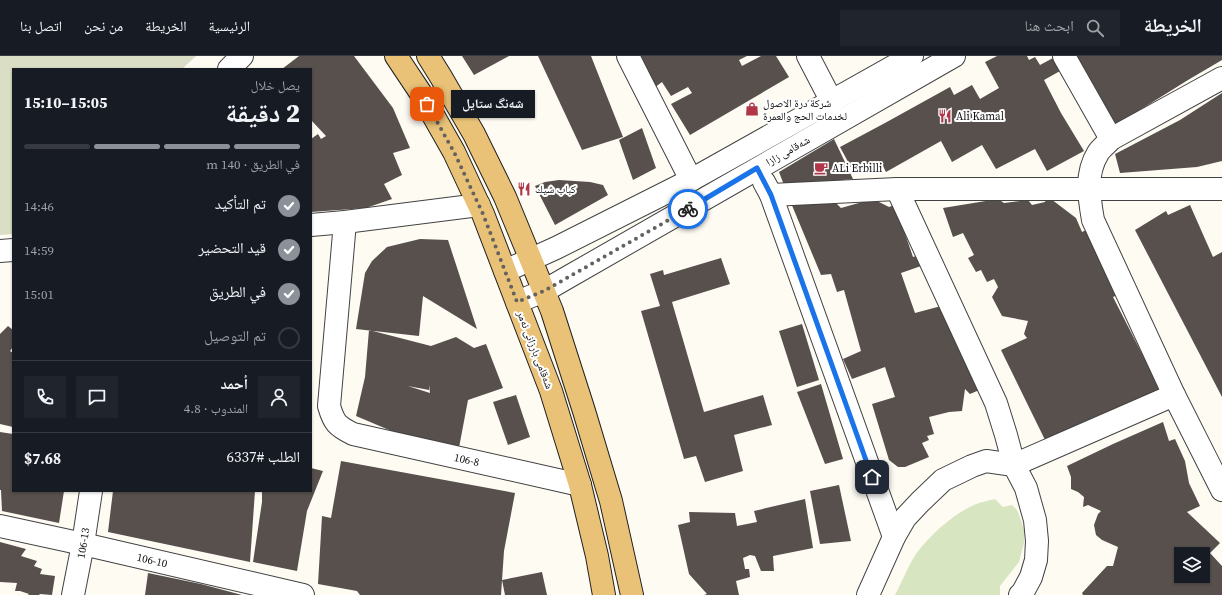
<!DOCTYPE html>
<html lang="ar">
<head>
<meta charset="utf-8">
<style>
  body { margin:0; font-family:"Source Serif 4","Noto Naskh Arabic",serif; background:#20242c; color:#f1f3f6; direction:rtl; height:100vh; display:flex; flex-direction:column; font-size:15px; white-space:nowrap }
  * { box-sizing:border-box; margin:0 }
  p { font-size:13px; color:#9ea1a6 }
  .icon { flex:none; width:22px; height:22px; fill:none; stroke:currentColor; stroke-width:2; stroke-linecap:round; stroke-linejoin:round }
  .map { position:relative; flex:1; overflow:hidden; direction:ltr }
  .side { position:absolute; left:12px; top:12px; width:300px; height:424px; display:flex; flex-direction:column; background:#171b24; border-radius:0px; box-shadow:0 1px 3px #0004; direction:rtl }
  .side>* { flex:none }
  .buttons { position:absolute; left:1174px; top:491px; display:grid; gap:8px }
  .buttons a { display:grid; place-items:center; width:36px; height:36px; border-radius:0px; background:#171b24; box-shadow:0 1px 3px #0004; font-size:20px }
  .pin { position:absolute; display:grid; place-items:center; width:34px; height:34px; color:#fff; margin:-17px; border-radius:8px; box-shadow:0 2px 6px #0006 }
  .courier { position:absolute; display:grid; place-items:center; width:40px; height:40px; margin:-20px; border:3px solid #1a73e8; border-radius:50%; background:#fff; color:#222; box-shadow:0 1px 5px #0007 }
  .bubble { position:absolute; height:28px; border-radius:0px; background:#171b24; box-shadow:0 1px 3px #0004; font-size:13px; font-weight:800; line-height:28px; text-align:center; direction:rtl }
  .headline em { font-style:normal; font-weight:800 }
  .headline div { display:flex; flex-direction:column-reverse }
  .headline { display:flex; align-items:center; justify-content:space-between; height:68px; padding:0 12px }
  h1 { font-size:26px; font-weight:800; line-height:30px }
  .bar { display:grid; grid-template-columns:repeat(4,1fr); gap:6px 4px; align-content:center; height:48px; padding:0 12px }
  .bar i { height:5px; border-radius:3px; background:#363941 }
  .bar .selected { background:#8c9099 }
  .bar p { grid-column:span 4 }
  .line { display:flex; align-items:center; gap:10px; padding:0 12px; border-top:1px solid #363941 }
  .line div { flex:1 }
  .round { display:grid; place-items:center; flex:none; width:42px; height:42px; border-radius:0px; background:#20242c }
  ol { padding:0 12px; list-style:none }
  li { display:flex; align-items:center; gap:12px; height:44px }
  li p { margin-inline-start:auto }
  li .icon { padding:4px; border-radius:50%; background:#8c9099; color:#fff; stroke-width:4 }
  li:last-child { color:#9ea1a6 }
  li i { width:22px; height:22px; border:2px solid #363941; border-radius:50% }
  header { display:flex; align-items:center; gap:24px; box-sizing:border-box; height:56px; padding:0 20px; background:#171b24; border-bottom:1px solid #363941 }
  header strong { font-size:19px }
  nav { display:flex; gap:22px; margin-inline-start:auto; font-size:14px }
  .search { width:280px; height:36px; background:#20242c; display:flex; align-items:center; gap:10px; box-sizing:border-box; padding:0 14px; border-radius:0px; color:#9ea1a6; font-size:15px }
  .map>svg:first-child { display:block }
  .green { fill:#d7e5c0 }
  .cemetery { fill:#d9dec5 }
  .building { fill:#57504d; fill-rule:evenodd }
  .lines { fill:none; stroke-linecap:round; stroke-linejoin:round }
  .minor-casing { stroke:#424242; stroke-width:24 }
  .major-casing { stroke:#202020; stroke-width:24 }
  .minor { stroke:#fff; stroke-width:22 }
  .major { stroke:#e9c278; stroke-width:22 }
  .done { stroke:#63625f; stroke-width:4; stroke-dasharray:0 7.2 }
  .route { stroke:#1a73e8; stroke-width:5 }
  .labels { text-anchor:middle; dominant-baseline:central; stroke-width:4; stroke-linejoin:round; paint-order:stroke }
  .poi-label { font-size:11px; fill:#0f0f0f; stroke:#fff; text-anchor:start }
  .street-label { font-size:11px; fill:#0f0f0f; stroke:#fff }
</style>
</head>
<body>
<header>
<strong>الخريطة</strong>
<div class="search"><svg class="icon" aria-label="search" viewBox="0 0 24 24"><circle cx="10" cy="10" r="6"/><path d="M15 15l6 6"/></svg>ابحث هنا</div>
<nav><a>الرئيسية</a><a>الخريطة</a><a>من نحن</a><a>اتصل بنا</a></nav>
</header>
<div class="map">
<svg width="1222" height="539" viewBox="0 0 1222 539">
  <rect width="100%" height="100%" fill="#fefbf3"/>
  <path class="green" d="M995 443 1003 451 1012 449 1017 454 1022 467 1024 475V487L1019 506 1000 530V539H895C902 526 908 510 916 498 930 479 952 459 974 449 980 446 988 445 995 443Z"/>
  <path class="cemetery" d="M0 0H196L182 13H13V178L0 179Z"/>
  <path class="building" d="M299 0H354L393 52 410 92 393 97 402 119 384 128 392 143 366 152 311 156V83L318 78 321 83 326 80 311 64V13H282Z
    M462 0H509L474 19Z
    M538 0H591L623 81 582 94Z
    M636 0H747L739 4 742 10 761 0H776L789 21 690 79 671 48 692 37 688 31 671 40 662 26 654 32Z
    M997 0H1027L1029 4 1035 1 1040 9 1053 2 1060 15 1044 24 1061 57 1084 95 1047 115 1035 93 996 113 982 89 952 106 941 85 886 116 883 110 872 116 868 108 853 115 840 91 885 67 950 31 954 39 972 29 980 43 999 32 985 6Z
    M1075 0H1222V4L1188 24 1111 72Z
    M1222 37V105L1197 111 1120 117 1115 98 1180 64Z
    M642 72 656 112 633 124 619 84Z
    M834 83 853 123 784 129 779 116Z
    M559 124 590 126 603 129 608 139 555 169 535 130 545 126Z
    M1047 140 1076 162 1082 176 1092 171 1122 237 1113 241 1161 335 1047 388 1001 294 1027 282 1024 278 1028 265 1002 260 992 241 998 231 994 223 987 226 981 214 976 216 968 202 974 199 963 177 953 181 943 152 998 143 1004 147 1028 144 1032 149 1045 146Z
    M873 143 889 151 902 146V169L913 201 920 199 924 209 901 217 915 257 945 249 984 332 970 338 965 333 962 355 949 356 929 361 934 378 927 380 929 384 922 387 929 401 905 411H898L889 404 872 348 895 341 885 311 852 323 843 303 861 295 844 234 837 236 831 218 821 219 791 147 835 146 841 152Z
    M1190 149 1213 201 1222 196V341L1135 174 1166 155 1168 159Z
    M420 183 448 184 477 273 423 240 419 280 356 273 365 217 372 205 387 191Z
    M721 202 730 228 672 246 704 356 763 339 772 369 734 379 743 415 705 426 696 400 684 403 641 255 660 250 650 218 663 214 664 219Z
    M802 268 819 324 797 331 779 275Z
    M8 270 13 274V291L10 295 13 297V371L0 368V278Z
    M369 274 431 290 456 281 474 292 486 288 503 332 468 344 458 397 408 382 356 360 365 321ZM429 329 430 337 408 330 429 334Z
    M821 328 843 403 825 408 797 336Z
    M516 339 530 381 508 389 493 346Z
    M1163 366 1169 385 1175 383 1185 405 1189 427 1200 450 1187 456 1220 487 1210 497 1222 510V539H1083L1082 537 1107 510H1113L1118 491 1102 484 1096 479 1094 469 1098 458 1101 455 1088 449 1083 451 1084 441 1078 436 1071 433V421L1067 410 1113 388ZM1181 498H1203V520H1181Z
    M0 376 13 378V435H64L59 467 2 455 1 434H0Z
    M341 405 515 437 504 495 501 539H360L357 535 318 528 322 460 331 462Z
    M311 412 323 415 307 455 297 515 253 506 262 446V435H311Z
    M839 429 851 485 820 488 810 435Z
    M113 435H255L250 506 108 476Z
    M805 443 813 492 773 500 774 515H761L755 500 750 499 743 502 745 513H749L750 521 736 525 739 539H704L707 538 689 518 678 469 690 466 689 456 735 457 737 470 757 466 754 455Z
    M0 486 26 493 21 500 37 505 34 510 42 513 40 518 55 520 52 539 40 538 39 539H28L29 538 20 535H15L17 527 0 526Z
    M542 516 547 539H505L502 524Z
    M148 517 201 528 242 539H145Z"/>
  <g class="lines">
    <g class="minor-casing">
      <g id="minor">
        <path d="M628 0 691 124"/>
        <path d="M808 0 832 46"/>
        <path d="M1064 0 1111 83"/>
        <path d="M229 13 242 0"/>
        <path d="M1222 22 1111 83C1107 88 1101 92 1098 97 1085 118 1089 141 1093 164L1174 339 1222 434"/>
        <path d="M764 126 771 139 894 481"/>
        <path d="M897 133 996 347 1006 379 1014 409 1174 339"/>
        <path d="M771 139 897 133H1222"/>
        <path id="s1" d="M345 166 329 350C334 367 337 370 353 378L580 429"/>
        <path d="M311 169 345 166 479 149"/>
        <path d="M0 195 13 194"/>
        <path d="M505 215 556 192 691 124 912 0"/>
        <path d="M517 246 544 235 570 220 954 0"/>
        <path id="s2" d="M0 470 83 488 303 539"/>
        <path id="s3" d="M73 539 83 488 91 435"/>
        <path d="M868 539 894 481 905 462 920 446 943 424 972 410 986 405 1014 409 1026 432 1035 464 1037 485 1036 504 1031 521 1023 536 1020 539"/>
      </g>
    </g>
    <g class="major-casing">
      <path id="major" d="M396 0 420 36 454 96 483 158 551 335 580 429 597 500 604 539
        M428 0 441 21 474 78 505 141 552 255 584 355 611 445 632 539"/>
    </g>
    <use href="#minor" class="minor"/>
    <use href="#major" class="major"/>
  </g>
  <g class="lines">
    <path class="done" d="M427 48 454 96 483 158 517 246 544 235 688 153"/>
    <path class="route" d="M688 153 757 112 771 139 872 421"/>
  </g>
  <defs>
    <g id="shop-bare" transform="scale(1.08)"><path d="M-5-2.5h2.3a2.7 3.5 0 0 1 5.4 0H5L5.5 6h-11ZM-1.5-2.5h3a1.5 2.3 0 0 0-3 0Z" fill="#b03748" stroke="#fff" stroke-width="2.5" paint-order="stroke"/></g>
    <g id="restaurant-bare" transform="scale(1.08)"><path d="M-5-6h1v4h1v-4h1v4h1v-4h1v5L-1.5 .5V6h-2V.5L-5-1ZM5-6V6H3V1.5H1.5Q1.5-4 5-6Z" fill="#b03748" stroke="#fff" stroke-width="2.5" paint-order="stroke"/></g>
    <g id="cafe-bare" transform="scale(1.08)"><path d="M-5.5-4.5H6V0H3Q3 3.5 0 3.5H-2.5Q-5.5 3.5-5.5 0ZM3-3.2v2h1.7v-2ZM-6 4.5H4V6H-6Z" fill="#b03748" stroke="#fff" stroke-width="2.5" paint-order="stroke"/></g>
  </defs>
  <g fill-rule="evenodd">
    <use href="#shop-bare" x="752" y="53"/>
    <use href="#restaurant-bare" x="945" y="60"/>
    <use href="#cafe-bare" x="821" y="112"/>
    <use href="#restaurant-bare" x="524" y="133"/>
  </g>
  <g class="labels">
    <g class="poi-label">
      <text x="763" y="47">شركة درة الاصول<tspan x="763" dy="13">لخدمات الحج والعمرة</tspan></text>
      <text x="956" y="60">Ali Kamal</text>
      <text x="832" y="112">ALi Erbilli</text>
      <text x="535" y="133">كباب شيك</text>
    </g>
    <g class="street-label">
      <text transform="translate(788 95) rotate(-30)">شەقامی زازا</text>
      <text transform="translate(535 294) rotate(69)">شەقامی بارزانی نەمر</text>
      <text stroke="none"><textPath href="#s1" startOffset="340">106-8</textPath></text>
      <text stroke="none"><textPath href="#s3" startOffset="53">106-13</textPath></text>
      <text stroke="none"><textPath href="#s2" startOffset="156">106-10</textPath></text>
    </g>
  </g>
</svg>
<div class="buttons">
<a><svg class="icon" aria-label="layers" viewBox="0 0 24 24"><path d="M12 4l9 5-9 5-9-5zM3 14l9 5 9-5"/></svg></a>
</div>
<div class="pin" style="left:427px;top:48px;background:#ea580c"><svg class="icon" aria-label="bag" viewBox="0 0 24 24"><path d="M5 8h14l-1 12H6zM9 8a3 3 0 0 1 6 0"/></svg></div>
<div class="pin" style="left:872px;top:421px;background:#1f2937"><svg class="icon" aria-label="home" viewBox="0 0 24 24"><path d="M3 11l9-7 9 7M6 9v11h12V9"/></svg></div>
<div class="courier" style="left:688px;top:153px"><svg class="icon" aria-label="bike" viewBox="0 0 24 24"><circle cx="6" cy="16" r="4"/><circle cx="18" cy="16" r="4"/><path d="M6 16l4-8h5l3 8M10 8l3 8H6M13 5h3"/></svg></div>
<div class="bubble" style="left:451px;top:34px;width:84px">شەنگ ستایل</div>
<section class="side">
<div class="headline"><div><h1>2 دقيقة</h1><p>يصل خلال</p></div><em>15:05–15:10</em></div>
<div class="bar"><i class="selected"></i><i class="selected"></i><i class="selected"></i><i></i><p>في الطريق · 140 m</p></div>
<ol>
<li><svg class="icon" aria-label="check" viewBox="0 0 24 24"><path d="M5 12l5 5 9-10"/></svg>تم التأكيد<p>14:46</p></li>
<li><svg class="icon" aria-label="check" viewBox="0 0 24 24"><path d="M5 12l5 5 9-10"/></svg>قيد التحضير<p>14:59</p></li>
<li><svg class="icon" aria-label="check" viewBox="0 0 24 24"><path d="M5 12l5 5 9-10"/></svg>في الطريق<p>15:01</p></li>
<li><i></i>تم التوصيل</li>
</ol>
<div class="line" style="height:72px"><a class="round"><svg class="icon" aria-label="person" viewBox="0 0 24 24"><circle cx="12" cy="8" r="4"/><path d="M4 21q1-7 8-7t8 7"/></svg></a><div><b>أحمد</b><p>المندوب · 4.8</p></div><a class="round"><svg class="icon" aria-label="chat" viewBox="0 0 24 24"><path d="M4 5h16v11H9l-5 4z"/></svg></a><a class="round"><svg class="icon" aria-label="phone" viewBox="0 0 24 24"><path d="M5 4h4l2 5-3 2q2 4 5 5l2-3 5 2v4C11 20 4 13 5 4z"/></svg></a></div>
<div class="line" style="height:52px"><div>الطلب #6337</div><b>$7.68</b></div>
</section>
</div>
</body>
</html>
